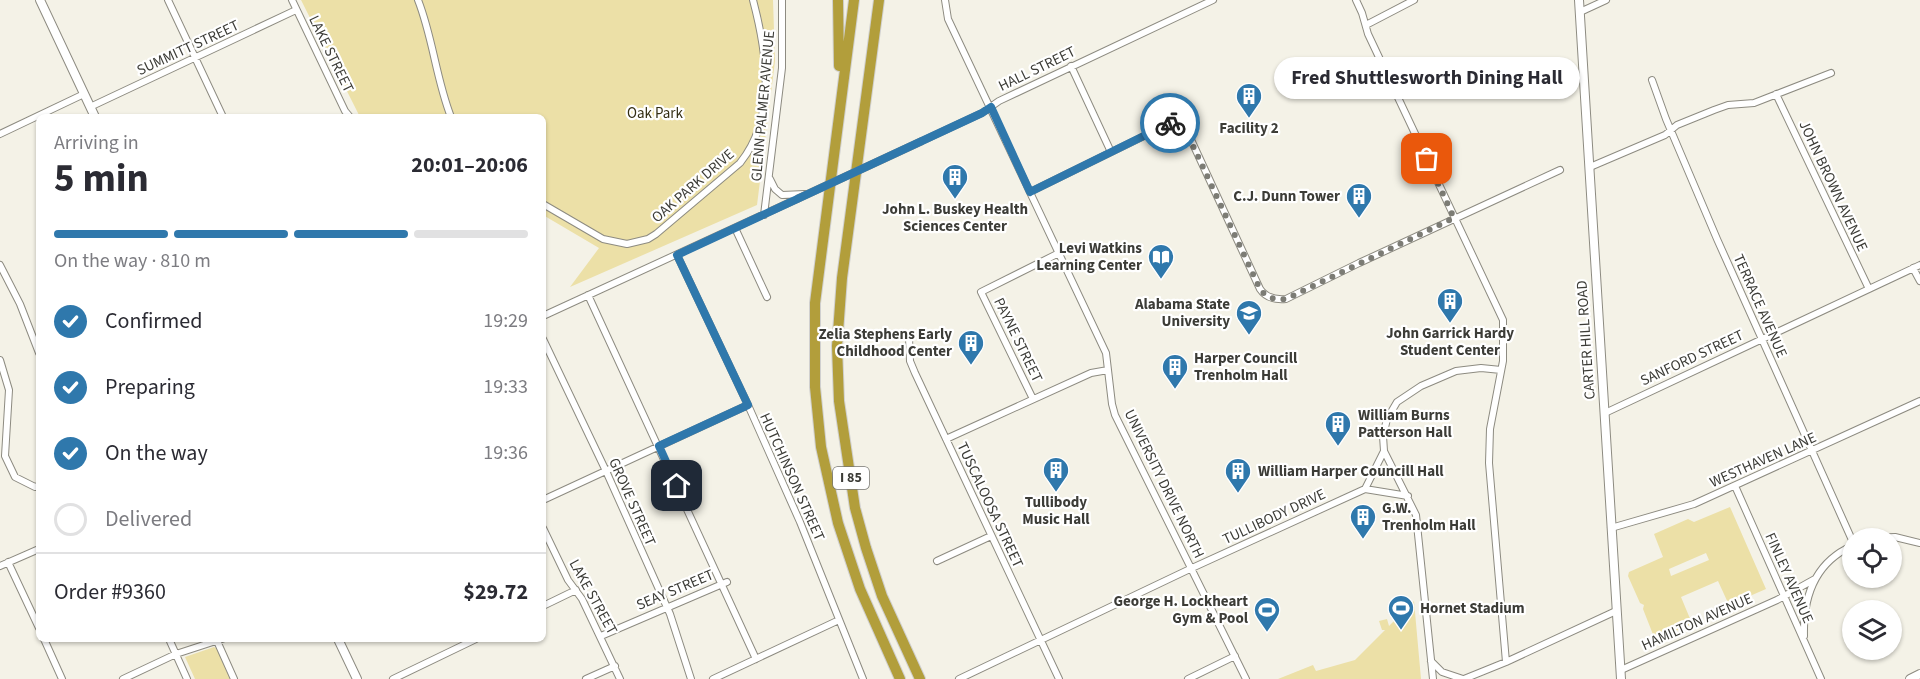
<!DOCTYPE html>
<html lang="en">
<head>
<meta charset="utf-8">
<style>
  body { margin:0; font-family:"Source Sans 3",sans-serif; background:#f7f7f7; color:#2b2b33; height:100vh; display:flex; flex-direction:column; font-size:22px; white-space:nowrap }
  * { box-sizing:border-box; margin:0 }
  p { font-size:20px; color:#7c7c81 }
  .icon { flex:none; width:33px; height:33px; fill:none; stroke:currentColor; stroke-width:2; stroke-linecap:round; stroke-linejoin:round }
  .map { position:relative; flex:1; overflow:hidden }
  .details { position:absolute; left:36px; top:114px; width:510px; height:528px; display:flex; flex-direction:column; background:#fff; border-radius:9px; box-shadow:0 2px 4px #0004 }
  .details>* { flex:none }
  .controls { position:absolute; left:1842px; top:528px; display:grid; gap:12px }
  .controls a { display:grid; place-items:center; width:60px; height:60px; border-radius:50%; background:#fff; box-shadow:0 2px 4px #0004; font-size:30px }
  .pin { position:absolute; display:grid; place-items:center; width:51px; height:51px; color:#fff; margin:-26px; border-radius:12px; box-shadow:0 3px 9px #0006 }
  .courier { position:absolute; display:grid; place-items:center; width:60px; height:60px; margin:-30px; border:4px solid #2f78ac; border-radius:50%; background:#fff; color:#222; box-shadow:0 2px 8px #0007 }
  .bubble { position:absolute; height:42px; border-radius:21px; background:#fff; box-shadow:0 2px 4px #0004; font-size:20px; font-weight:700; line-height:42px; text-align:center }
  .head em { font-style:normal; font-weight:700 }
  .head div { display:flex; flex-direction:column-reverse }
  .head { display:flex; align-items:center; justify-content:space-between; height:102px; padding:0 18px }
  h1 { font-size:39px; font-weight:700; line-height:45px }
  .bar { display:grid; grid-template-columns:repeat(4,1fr); gap:9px 6px; align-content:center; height:72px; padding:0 18px }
  .bar i { height:8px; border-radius:4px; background:#e1e1e2 }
  .bar .active { background:#2f78ac }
  .bar p { grid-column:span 4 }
  .line { display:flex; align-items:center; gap:15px; padding:0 18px; border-top:2px solid #e1e1e2 }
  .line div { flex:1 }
  ol { padding:0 18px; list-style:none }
  li { display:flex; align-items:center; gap:18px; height:66px }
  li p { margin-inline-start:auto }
  li .icon { padding:6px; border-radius:50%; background:#2f78ac; color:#fff; stroke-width:4 }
  li:last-child { color:#7c7c81 }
  li i { width:33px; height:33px; border:3px solid #e1e1e2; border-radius:50% }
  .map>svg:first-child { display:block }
  .green { fill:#ece0a7; fill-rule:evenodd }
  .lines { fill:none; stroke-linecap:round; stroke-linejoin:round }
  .minor-casing { stroke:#8d8b81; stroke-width:8 }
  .secondary-casing { stroke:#8d8b81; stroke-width:10 }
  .motorway-casing { stroke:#d0d0cf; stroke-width:12 }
  .minor { stroke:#fff; stroke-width:6 }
  .secondary { stroke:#fff; stroke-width:8 }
  .motorway { stroke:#b29e3b; stroke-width:10 }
  .minor-bridge-casing { stroke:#8d8b81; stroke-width:8; stroke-linecap:butt }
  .minor-bridge { stroke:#fff; stroke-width:6 }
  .done { stroke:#7c7c75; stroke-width:6; stroke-dasharray:0 10.8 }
  .route { stroke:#2f78ac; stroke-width:8 }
  .labels { text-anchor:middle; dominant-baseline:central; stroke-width:4.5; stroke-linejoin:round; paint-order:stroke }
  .shield { fill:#fff; stroke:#767673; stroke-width:1.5 }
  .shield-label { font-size:14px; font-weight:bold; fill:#3c3c37 }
  .street-label { font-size:15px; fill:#3c3c37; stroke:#fff }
  .park-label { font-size:15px; fill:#332d12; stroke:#fff }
  .poi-label { font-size:15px; font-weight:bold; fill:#3c3c37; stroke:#fff; text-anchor:end }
</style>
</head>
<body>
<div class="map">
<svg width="1920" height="679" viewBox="0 0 1920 679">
  <rect width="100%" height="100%" fill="#f4f2e7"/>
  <path class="green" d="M301 0H773L775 61 757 205 570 287 599 248 543 215V117H360Z
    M1730 507 1766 589 1729 605 1718 581 1681 597 1691 621 1690 625 1659 638 1654 637 1643 609 1644 605 1640 603 1628 576 1629 572 1663 557 1654 534 1688 519 1694 522ZM1706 553 1709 560 1671 576 1669 569Z
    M1414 601 1421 679H1278L1313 665 1316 671 1355 660 1385 630H1382L1379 621 1387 619 1389 626Z
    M214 647 217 649 230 679H195L185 657Z"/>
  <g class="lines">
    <g class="minor-casing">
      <path id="minor" d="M168 0 223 117
        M292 0 345 111 350 117
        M418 0C433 38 436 79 451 117
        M945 0 948 19 1106 353 1112 404 1115 415 1246 679
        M1356 0 1362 13 1368 34 1503 320V361L1490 429 1489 463 1506 662
        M1580 12 1606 0
        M1366 25 1414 0
        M1071 66 1111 152
        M1652 80 1666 119 1717 239 1852 540
        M1776 94 1869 289
        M90 107 296 10
        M1181 118 1260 289C1266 298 1275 300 1286 299L1359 263 1560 170
        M0 134 84 94
        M922 141 982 113 999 101 1213 0
        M1590 167 1665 135 1677 125 1714 110 1728 105 1754 103 1831 73
        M770 179 775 189 782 195 805 194
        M1030 192 1193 112
        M543 204 603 239 627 244 648 239 656 234 740 163C777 117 767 53 753 0
        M764 215 782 68V0
        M735 228 767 297
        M677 255 748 405 800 522 863 679
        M0 265 20 304 39 353
        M1913 268 1920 281
        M588 295 756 659
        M543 316 797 199
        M909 338 910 361 915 373 1059 679
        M543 339 606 471 670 614 691 679
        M0 360 9 390 5 456 15 477 35 487 39 486
        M1033 399 981 292 1059 253
        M1605 413 1920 265
        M946 439 1091 373 1108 370
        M1384 451 1416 515 1433 679
        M1735 486 1821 679
        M1365 489 1384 451 1383 436 1387 419 1397 402 1421 386 1456 371 1481 368 1501 370
        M543 500 748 405
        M543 528 568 580 582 599 620 679
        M1611 528 1694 504 1920 401
        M1873 538 1895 537 1920 543
        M937 561 991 536
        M8 562 39 628
        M0 566 39 549
        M543 606 576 590
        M601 636 727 582
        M1804 636C1803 597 1814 563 1852 546
        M44 639 62 679
        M169 639 187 679
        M217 641 234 679
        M1431 661 1442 672 1463 679
        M1621 670 1777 600 1815 579
        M123 679 176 654 222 639
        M393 679 476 639
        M586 679 615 666
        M713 679 839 620
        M959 679 1192 568 1365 489 1408 496
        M1188 679 1235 656
        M1464 679 1506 662 1616 611"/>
    </g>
    <g class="secondary-casing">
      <path id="secondary" d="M40 0 95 117
        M1579 0 1621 679
        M338 639 357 679
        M1910 679 1920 674"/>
    </g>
    <g class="motorway-casing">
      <path id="motorway" d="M838 0 839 66
        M854 0 815 303V387L821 447 838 523 860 589 900 679
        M879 0 842 278 837 346 839 401 855 508 866 548 882 596 920 679"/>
    </g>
    <use href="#minor" class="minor"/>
    <use href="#secondary" class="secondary"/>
    <use href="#motorway" class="motorway"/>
    <g class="minor-bridge-casing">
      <path id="minor-bridge" d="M797 199 922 141"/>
    </g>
    <use href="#minor-bridge" class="minor-bridge"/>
  </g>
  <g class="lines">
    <path class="done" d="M1170 123 1180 118 1260 289C1266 298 1275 300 1286 299L1454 218 1427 159"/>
    <path class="route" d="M677 486 659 446 748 405 677 255 982 113 991 107 1030 192 1170 123"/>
  </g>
  <defs>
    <g id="building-pin" transform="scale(1.35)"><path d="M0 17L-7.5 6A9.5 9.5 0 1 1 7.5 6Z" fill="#2f78ac" stroke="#fff"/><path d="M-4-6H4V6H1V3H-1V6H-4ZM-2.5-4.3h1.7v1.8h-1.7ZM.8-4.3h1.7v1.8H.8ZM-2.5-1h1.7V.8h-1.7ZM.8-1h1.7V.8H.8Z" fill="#fff"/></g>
    <g id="library-pin" transform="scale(1.35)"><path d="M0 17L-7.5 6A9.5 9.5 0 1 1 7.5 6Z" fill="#2f78ac" stroke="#fff"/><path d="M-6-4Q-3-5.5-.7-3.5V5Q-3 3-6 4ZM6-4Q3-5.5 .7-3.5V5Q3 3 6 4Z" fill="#fff"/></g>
    <g id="university-pin" transform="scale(1.35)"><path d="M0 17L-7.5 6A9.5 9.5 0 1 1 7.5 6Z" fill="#2f78ac" stroke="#fff"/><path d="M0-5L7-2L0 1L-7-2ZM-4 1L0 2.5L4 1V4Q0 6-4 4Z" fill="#fff"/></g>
    <g id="stadium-pin" transform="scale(1.35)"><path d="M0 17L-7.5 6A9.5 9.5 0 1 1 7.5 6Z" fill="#2f78ac" stroke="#fff"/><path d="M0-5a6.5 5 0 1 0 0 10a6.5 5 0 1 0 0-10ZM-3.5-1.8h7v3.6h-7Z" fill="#fff"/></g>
  </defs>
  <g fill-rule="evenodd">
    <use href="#building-pin" x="1249" y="96"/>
    <use href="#building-pin" x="955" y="177"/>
    <use href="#building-pin" x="1359" y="196"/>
    <use href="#library-pin" x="1161" y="257"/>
    <use href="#building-pin" x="1450" y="301"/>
    <use href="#university-pin" x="1249" y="313"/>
    <use href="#building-pin" x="971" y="343"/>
    <use href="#building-pin" x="1175" y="367"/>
    <use href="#building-pin" x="1338" y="424"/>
    <use href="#building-pin" x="1056" y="470"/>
    <use href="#building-pin" x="1238" y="471"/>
    <use href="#building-pin" x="1363" y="517"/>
    <use href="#stadium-pin" x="1401" y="608"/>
    <use href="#stadium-pin" x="1267" y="610"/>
  </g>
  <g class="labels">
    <rect class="shield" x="833" y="467" width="36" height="22" rx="4.5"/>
    <g class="shield-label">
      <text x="851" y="478">I 85</text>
    </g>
    <g class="street-label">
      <text transform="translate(188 48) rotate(-25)">SUMMITT STREET</text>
      <text transform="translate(331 54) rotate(64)">LAKE STREET</text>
      <text transform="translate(1037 69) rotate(-26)">HALL STREET</text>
      <text transform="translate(763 106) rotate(-85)">GLENN PALMER AVENUE</text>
      <text transform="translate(693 186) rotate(-41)">OAK PARK DRIVE</text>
      <text transform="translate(1833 186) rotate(65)">JOHN BROWN AVENUE</text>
      <text transform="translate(1760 306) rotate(66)">TERRACE AVENUE</text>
      <text transform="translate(1018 340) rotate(64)">PAYNE STREET</text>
      <text transform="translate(1586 340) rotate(-94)">CARTER HILL ROAD</text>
      <text transform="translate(1692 358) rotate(-25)">SANFORD STREET</text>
      <text transform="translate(1763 460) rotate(-24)">WESTHAVEN LANE</text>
      <text transform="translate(792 477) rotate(66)">HUTCHINSON STREET</text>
      <text transform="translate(1164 484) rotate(64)">UNIVERSITY DRIVE NORTH</text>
      <text transform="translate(632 502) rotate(66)">GROVE STREET</text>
      <text transform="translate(990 505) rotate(65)">TUSCALOOSA STREET</text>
      <text transform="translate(1274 517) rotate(-25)">TULLIBODY DRIVE</text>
      <text transform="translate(1789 578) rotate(66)">FINLEY AVENUE</text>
      <text transform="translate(675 590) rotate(-23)">SEAY STREET</text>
      <text transform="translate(593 597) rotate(61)">LAKE STREET</text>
      <text transform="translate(1697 622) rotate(-24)">HAMILTON AVENUE</text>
    </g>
    <g class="park-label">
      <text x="655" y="113">Oak Park</text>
    </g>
    <g class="poi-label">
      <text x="1249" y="128" text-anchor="middle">Facility 2</text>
      <text x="1340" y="196">C.J. Dunn Tower</text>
      <text x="955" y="209" text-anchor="middle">John L. Buskey Health<tspan x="955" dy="17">Sciences Center</tspan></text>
      <text x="1142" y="248">Levi Watkins<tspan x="1142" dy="17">Learning Center</tspan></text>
      <text x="1230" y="304">Alabama State<tspan x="1230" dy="17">University</tspan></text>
      <text x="1450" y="333" text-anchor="middle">John Garrick Hardy<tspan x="1450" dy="17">Student Center</tspan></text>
      <text x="952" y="334">Zelia Stephens Early<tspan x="952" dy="17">Childhood Center</tspan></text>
      <text x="1194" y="358" text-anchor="start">Harper Councill<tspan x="1194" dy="17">Trenholm Hall</tspan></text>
      <text x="1358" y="415" text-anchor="start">William Burns<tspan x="1358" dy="17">Patterson Hall</tspan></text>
      <text x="1258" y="471" text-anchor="start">William Harper Councill Hall</text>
      <text x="1056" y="502" text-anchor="middle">Tullibody<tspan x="1056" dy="17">Music Hall</tspan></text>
      <text x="1382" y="508" text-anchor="start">G.W.<tspan x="1382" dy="17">Trenholm Hall</tspan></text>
      <text x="1248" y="601">George H. Lockheart<tspan x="1248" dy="17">Gym &amp; Pool</tspan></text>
      <text x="1420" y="608" text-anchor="start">Hornet Stadium</text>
    </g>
  </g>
</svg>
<div class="controls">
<a><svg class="icon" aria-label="locate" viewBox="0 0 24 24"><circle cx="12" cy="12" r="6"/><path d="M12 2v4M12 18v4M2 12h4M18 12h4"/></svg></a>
<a><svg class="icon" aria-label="layers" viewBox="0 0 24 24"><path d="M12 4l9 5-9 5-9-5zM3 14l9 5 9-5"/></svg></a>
</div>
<div class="pin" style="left:1427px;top:159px;background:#ea580c"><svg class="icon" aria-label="bag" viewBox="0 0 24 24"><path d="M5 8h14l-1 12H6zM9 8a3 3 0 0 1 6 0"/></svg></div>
<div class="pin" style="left:677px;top:486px;background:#1f2937"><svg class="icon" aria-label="home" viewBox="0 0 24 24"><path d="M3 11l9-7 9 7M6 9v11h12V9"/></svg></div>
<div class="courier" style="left:1170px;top:123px"><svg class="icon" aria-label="bike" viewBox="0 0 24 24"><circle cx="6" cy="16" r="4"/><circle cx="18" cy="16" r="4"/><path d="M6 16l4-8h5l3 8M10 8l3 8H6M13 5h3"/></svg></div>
<div class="bubble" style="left:1274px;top:57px;width:306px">Fred Shuttlesworth Dining Hall</div>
<section class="details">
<div class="head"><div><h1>5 min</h1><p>Arriving in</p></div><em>20:01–20:06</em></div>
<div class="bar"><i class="active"></i><i class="active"></i><i class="active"></i><i></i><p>On the way · 810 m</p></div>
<ol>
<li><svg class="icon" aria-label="check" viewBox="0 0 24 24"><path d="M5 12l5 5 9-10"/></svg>Confirmed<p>19:29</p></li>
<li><svg class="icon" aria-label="check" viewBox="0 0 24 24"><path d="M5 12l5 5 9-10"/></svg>Preparing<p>19:33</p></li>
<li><svg class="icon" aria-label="check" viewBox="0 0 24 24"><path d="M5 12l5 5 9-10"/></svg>On the way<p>19:36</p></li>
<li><i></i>Delivered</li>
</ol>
<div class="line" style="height:78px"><div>Order #9360</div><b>$29.72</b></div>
</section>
</div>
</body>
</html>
